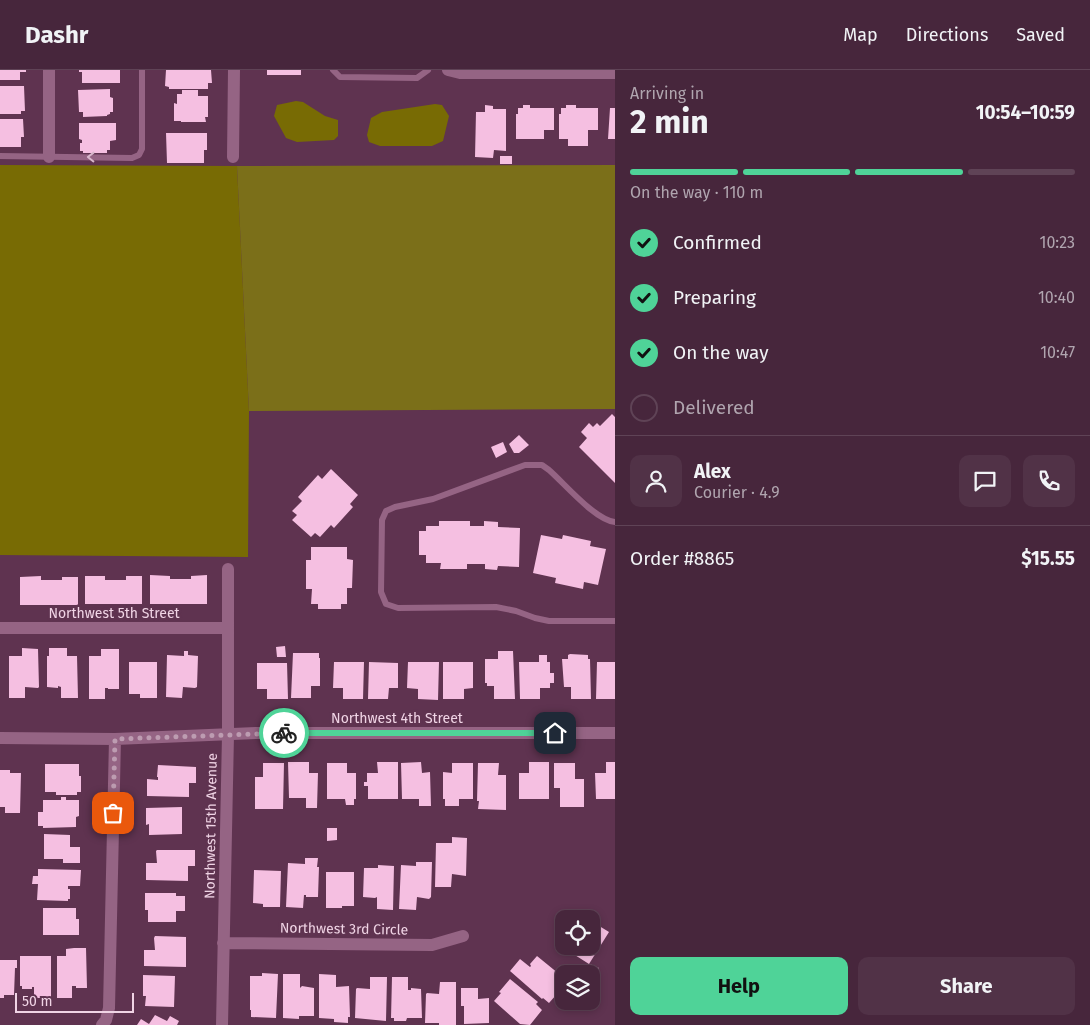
<!DOCTYPE html>
<html lang="en">
<head>
<meta charset="utf-8">
<style>
  body { margin:0; font-family:"Fira Sans",sans-serif; background:#513247; color:#f1f3f6; height:100vh; display:flex; flex-direction:column; font-size:19px; white-space:nowrap }
  * { box-sizing:border-box; margin:0 }
  p { font-size:16px; color:#b0a5af }
  .icon { flex:none; width:28px; height:28px; fill:none; stroke:currentColor; stroke-width:2; stroke-linecap:round; stroke-linejoin:round }
  .map { position:relative; flex:1; overflow:hidden }
  .drawer { display:flex; flex-direction:column; background:#47263c; width:475px }
  .drawer>* { flex:none }
  .controls { position:absolute; left:555px; top:840px; display:grid; gap:10px }
  .controls a { display:grid; place-items:center; width:45px; height:45px; border-radius:10px; background:#47263c; box-shadow:0 2px 8px #0003,0 0 0 1px #5f4356; font-size:25px }
  .scale { position:absolute; left:15px; bottom:12px; width:119px; box-sizing:border-box; padding-left:5px; border:2px solid #f0d4e5; border-top:0; font-size:14px; line-height:18px; white-space:nowrap; color:#f0d4e5; -webkit-text-stroke:4px #5f3350; paint-order:stroke }
  .pin { position:absolute; display:grid; place-items:center; width:42px; height:42px; color:#fff; margin:-21px; border-radius:10px; box-shadow:0 2px 8px #0006 }
  .courier { position:absolute; display:grid; place-items:center; width:50px; height:50px; margin:-25px; border:4px solid #4fd398; border-radius:50%; background:#fff; color:#222; box-shadow:0 1px 6px #0007 }
  .summary em { font-style:normal; font-weight:700 }
  .summary div { display:flex; flex-direction:column-reverse }
  .summary { display:flex; align-items:center; justify-content:space-between; height:85px; padding:0 15px }
  h1 { font-size:32px; font-weight:700; line-height:38px }
  .bar { display:grid; grid-template-columns:repeat(4,1fr); gap:8px 5px; align-content:center; height:60px; padding:0 15px }
  .bar i { height:6px; border-radius:4px; background:#5f4356 }
  .bar .selected { background:#4fd398 }
  .bar p { grid-column:span 4 }
  .line { display:flex; align-items:center; gap:12px; padding:0 15px; border-top:1px solid #5f4356 }
  .line div { flex:1 }
  .round { display:grid; place-items:center; flex:none; width:52px; height:52px; border-radius:10px; background:#513247 }
  ol { padding:0 15px; list-style:none }
  li { display:flex; align-items:center; gap:15px; height:55px }
  li p { margin-inline-start:auto }
  li .icon { padding:5px; border-radius:50%; background:#4fd398; color:#111; stroke-width:4 }
  li:last-child { color:#b0a5af }
  li i { width:28px; height:28px; border:2px solid #5f4356; border-radius:50% }
  .action { display:flex; gap:10px; margin-top:auto; padding:10px 15px }
  .action a { flex:1; height:58px; border-radius:10px; background:#4fd398; color:#111; font-size:20px; font-weight:700; line-height:58px; text-align:center }
  .action a+a { background:#513247; color:#f1f3f6 }
  header { display:flex; align-items:center; gap:30px; box-sizing:border-box; height:70px; padding:0 25px; background:#47263c; border-bottom:1px solid #5f4356 }
  header strong { font-size:24px }
  nav { display:flex; gap:28px; margin-inline-start:auto; font-size:18px }
  main { display:flex; flex:1; min-height:0 }
  .map>svg:first-child { display:block }
  .green { fill:#786b04 }
  .forest { fill:#7b6f19 }
  .building { fill:#f5bfe1 }
  .lines { fill:none; stroke-linecap:round; stroke-linejoin:round }
  .service { stroke:#956484; stroke-width:6 }
  .minor { stroke:#956484; stroke-width:12 }
  .oneway { stroke:#d9b8cd }
  .done { stroke:#bd9cb1; stroke-width:5; stroke-dasharray:0 9 }
  .route { stroke:#4fd398; stroke-width:6 }
  .labels { text-anchor:middle; dominant-baseline:central; stroke-width:5; stroke-linejoin:round; paint-order:stroke }
  .street-label { font-size:14px; fill:#f0d4e5; stroke:#5f3350 }
</style>
</head>
<body>
<header>
<strong>Dashr</strong>
<nav><a>Map</a><a>Directions</a><a>Saved</a></nav>
</header>
<main>
<div class="map">
<svg width="615" height="955" viewBox="0 0 615 955">
  <rect width="100%" height="100%" fill="#5f3350"/>
  <path class="green" d="M296 31 303 32 325 46 338 50V66L334 70 297 72 286 68 274 46 277 35Z
    M435 34 442 35 449 46 443 71 432 76H380L369 72 367 65 371 48 382 42Z
    M0 95 237 96 249 341 248 487 0 485Z"/>
  <path class="forest" d="M615 95V339L249 341 237 96Z"/>
  <path class="building" d="M0 0H26V2H20V10H0Z
    M79 0H120V13H82V2H79Z
    M166 0H211L212 13H208V19H169V17L165 16Z
    M267 0H301V5H267Z
    M0 16H24L25 41H21V44H0Z
    M110 19V27L113 28V42H110V44L107 45V46L83 47V42H79L78 20Z
    M182 20H198V26H208V47H205L206 52H181V51H174V33L177 34V24H182Z
    M485 35 493 36V39H506V81L494 80 493 88 475 87 476 42H485Z
    M523 35H530V38H554V60H544V69H516V44H518V38H523Z
    M566 35H576V38H598V60H588V76H568V69H559V44H561V38H566Z
    M610 38H615V69H608Z
    M0 49H23L24 67H21V77H0Z
    M79 53H116V70L110 71V80H107V83H83V81H80V73H82V70L79 69Z
    M166 63H207V80H204V93H167Z
    M500 86H512V94H500Z
    M612 344 615 347V413L579 377 587 368 581 362 589 353 593 357 597 353 600 356Z
    M519 365 529 375 519 383H514L509 374Z
    M503 372 507 382 496 388 491 377Z
    M331 399 358 425 350 434 353 437 334 458 331 455 320 467 315 463 311 467 292 450 297 445 292 441 302 431 298 427 318 405 322 409Z
    M439 451H470V456H484V451L498 452V457L520 458 519 497 498 496 497 500 485 499V494H467V499H440L441 493H426V485H419V461H426V456H439Z
    M541 465 562 469 563 465 591 471 590 476 606 479 598 515 584 512 583 519 555 513 556 508 533 503Z
    M311 477H347V489L353 490 352 518H347V534H341V539H318V534H311L312 519H306V490H311Z
    M150 505 170 506V509H191V506L207 505V534H150Z
    M41 506V510H62V507H78V535H20V507Z
    M85 506H105V510H126V506H142V534H85Z
    M285 576 286 587H277L276 577Z
    M22 578 38 579 39 617 38 618 25 617V628H9V586H22Z
    M49 578H67V586H77L78 628H61V617L58 616V618L47 617V586H49Z
    M101 579H119V619H108V618H105V629H89V586H101Z
    M184 581H188V585L198 586 197 617 195 618 183 617 182 628 166 627 167 585 184 586Z
    M498 581H513L515 629H494V616H487V613H485V589H498Z
    M293 583H319V588H320V616H311V628H291Z
    M570 584 588 585V589H590L591 629H571V617H564L562 589H568V585Z
    M539 585H547V592H550V603H554V613H550V618H540V629H520L519 592H539Z
    M129 592H157V628H140V624H129Z
    M334 592H364L363 629H343V618H333Z
    M369 592 398 593V618H389L388 629H368Z
    M408 592H439L438 630 418 629V619L407 618Z
    M443 592H473V618L464 619V629H443Z
    M597 592H615V629H596Z
    M257 593H287L288 629H267V619H257Z
    M288 692H309V703H318L317 738H306V728H289Z
    M377 692H398V729H368V716H364V712H367V703H378Z
    M421 692 422 703 430 702 431 736H419V729H402L401 693Z
    M529 692H549V729H519V703H529Z
    M606 692H615V729H596L595 703H606Z
    M263 693H284L283 739H255V707H263Z
    M327 693H347V703H356V729H354V735H346L345 729H327Z
    M452 693H473V729H459V736H445V729H443V702L452 703Z
    M478 693H499L498 705H506V740L478 739 479 731H477Z
    M554 693H575V709H584V737H560V718H554Z
    M45 694H79V706H81V722H77V725H56V722H45Z
    M158 695 196 697V713H189V727L147 726V709L158 710V707H157Z
    M0 700H10V703H21L20 743H5V737H0Z
    M61 727H66V730H79V746L76 747V757L43 758V756H38V742H43V730H61Z
    M182 737V764L149 765V754L146 755V738Z
    M327 758H337V770L327 771Z
    M44 764 70 765V777H80V793H63V789H44Z
    M452 767 467 768 466 806 452 804 451 817H435L436 773H452Z
    M157 780H195V796H188V811L146 810V793H157L156 781Z
    M305 788H318L317 797H319L318 827H306V825H304L303 838 286 837 288 793 305 794Z
    M416 792H432L431 827 429 829 417 827 416 840 399 839 401 795 416 796Z
    M378 795 394 796 393 840 377 839V827L375 828 363 827 364 798H378Z
    M38 799 81 800 80 816H68V819H70V829H68V831L37 830 38 814H32L33 806H38Z
    M254 800 281 801 280 837H263V834L253 833Z
    M326 802H354V836H342V838H326Z
    M145 823H176V826H185V841H176V852H148V840H145Z
    M43 838H76V849H79V865H43Z
    M593 845 599 849 596 854 609 862 589 894 567 880 569 876H591V848Z
    M155 866 186 867V897L144 896V880H155L154 868Z
    M74 878H86L87 918H76V916H72V928H57V886H66V879Z
    M20 886H51V928H34V917H32V919H22V916H20Z
    M537 886 564 908V916L549 933 543 928 542 929 510 901 520 889 530 897 531 896 530 894Z
    M0 890H17V898H15L14 925H4V928H0Z
    M590 894 599 898 596 906 587 902Z
    M563 895 575 900 574 904 560 902Z
    M262 903 278 904 276 948 251 947V940H250V906H262Z
    M283 904H300V918L302 916 314 918V946H299V949L283 948Z
    M319 904 336 905V917L349 916 350 947H348V953L334 952V949L319 948Z
    M143 905 175 906 174 937 145 936 146 926H143Z
    M370 907H387L386 951 355 948 356 919 357 918 370 919Z
    M392 907H408V920H411V918L421 919 422 948H407L406 951H394V948H391Z
    M510 909 538 932 536 934 542 940 530 955 520 954 494 931 501 923 499 922Z
    M440 912H456V955H439V953H425L426 924 427 923 439 924Z
    M461 918H478V929L489 928V953L464 954V936H461Z
    M155 945 167 951 170 946 179 951 177 955H137L141 949 149 954Z"/>
  <g class="lines">
    <path class="service" d="M333 0 340 7 417 8 428 0
      M0 86 132 88 139 85 142 79V0
      M615 452C595 450 565 414 549 400L542 395H525L433 429 395 437 386 441 382 450 381 522 386 534 398 538 496 537 516 541 535 548 549 551H615"/>
    <path class="minor" d="M49 0V87
      M448 0 460 3H615
      M233 87 234 0
      M0 558H228
      M0 668 115 669 256 663H615
      M223 873 432 875 463 866
      M102 955 106 950 109 938 115 669
      M222 955 228 665V499"/>
  </g>
  <defs><path id="oneway-chevron" d="M-2-3.5L2.5 0L-2 3.5" fill="none" stroke-width="1.6" stroke-linecap="round" stroke-linejoin="round" transform="scale(1.25)"/></defs>
  <use class="oneway" href="#oneway-chevron" transform="translate(91 87) rotate(-179)"/>
  <g class="lines">
    <path class="done" d="M113 743 115 669 284 663"/>
    <path class="route" d="M284 663H555"/>
  </g>
  <g class="labels">
    <g class="street-label">
      <text x="114" y="543">Northwest 5th Street</text>
      <text x="397" y="648">Northwest 4th Street</text>
      <text transform="translate(211 756) rotate(-89)">Northwest 15th Avenue</text>
      <text transform="translate(344 859) rotate(1)">Northwest 3rd Circle</text>
    </g>
  </g>
</svg>
<div class="controls">
<a><svg class="icon" aria-label="locate" viewBox="0 0 24 24"><circle cx="12" cy="12" r="6"/><path d="M12 2v4M12 18v4M2 12h4M18 12h4"/></svg></a>
<a><svg class="icon" aria-label="layers" viewBox="0 0 24 24"><path d="M12 4l9 5-9 5-9-5zM3 14l9 5 9-5"/></svg></a>
</div>
<div class="scale">50 m</div>
<div class="pin" style="left:113px;top:743px;background:#ea580c"><svg class="icon" aria-label="bag" viewBox="0 0 24 24"><path d="M5 8h14l-1 12H6zM9 8a3 3 0 0 1 6 0"/></svg></div>
<div class="pin" style="left:555px;top:663px;background:#1f2937"><svg class="icon" aria-label="home" viewBox="0 0 24 24"><path d="M3 11l9-7 9 7M6 9v11h12V9"/></svg></div>
<div class="courier" style="left:284px;top:663px"><svg class="icon" aria-label="bike" viewBox="0 0 24 24"><circle cx="6" cy="16" r="4"/><circle cx="18" cy="16" r="4"/><path d="M6 16l4-8h5l3 8M10 8l3 8H6M13 5h3"/></svg></div>
</div>
<section class="drawer">
<div class="summary"><div><h1>2 min</h1><p>Arriving in</p></div><em>10:54–10:59</em></div>
<div class="bar"><i class="selected"></i><i class="selected"></i><i class="selected"></i><i></i><p>On the way · 110 m</p></div>
<ol>
<li><svg class="icon" aria-label="check" viewBox="0 0 24 24"><path d="M5 12l5 5 9-10"/></svg>Confirmed<p>10:23</p></li>
<li><svg class="icon" aria-label="check" viewBox="0 0 24 24"><path d="M5 12l5 5 9-10"/></svg>Preparing<p>10:40</p></li>
<li><svg class="icon" aria-label="check" viewBox="0 0 24 24"><path d="M5 12l5 5 9-10"/></svg>On the way<p>10:47</p></li>
<li><i></i>Delivered</li>
</ol>
<div class="line" style="height:90px"><a class="round"><svg class="icon" aria-label="person" viewBox="0 0 24 24"><circle cx="12" cy="8" r="4"/><path d="M4 21q1-7 8-7t8 7"/></svg></a><div><b>Alex</b><p>Courier · 4.9</p></div><a class="round"><svg class="icon" aria-label="chat" viewBox="0 0 24 24"><path d="M4 5h16v11H9l-5 4z"/></svg></a><a class="round"><svg class="icon" aria-label="phone" viewBox="0 0 24 24"><path d="M5 4h4l2 5-3 2q2 4 5 5l2-3 5 2v4C11 20 4 13 5 4z"/></svg></a></div>
<div class="line" style="height:65px"><div>Order #8865</div><b>$15.55</b></div>
<div class="action"><a>Help</a><a>Share</a></div>
</section>
</main>
</body>
</html>
